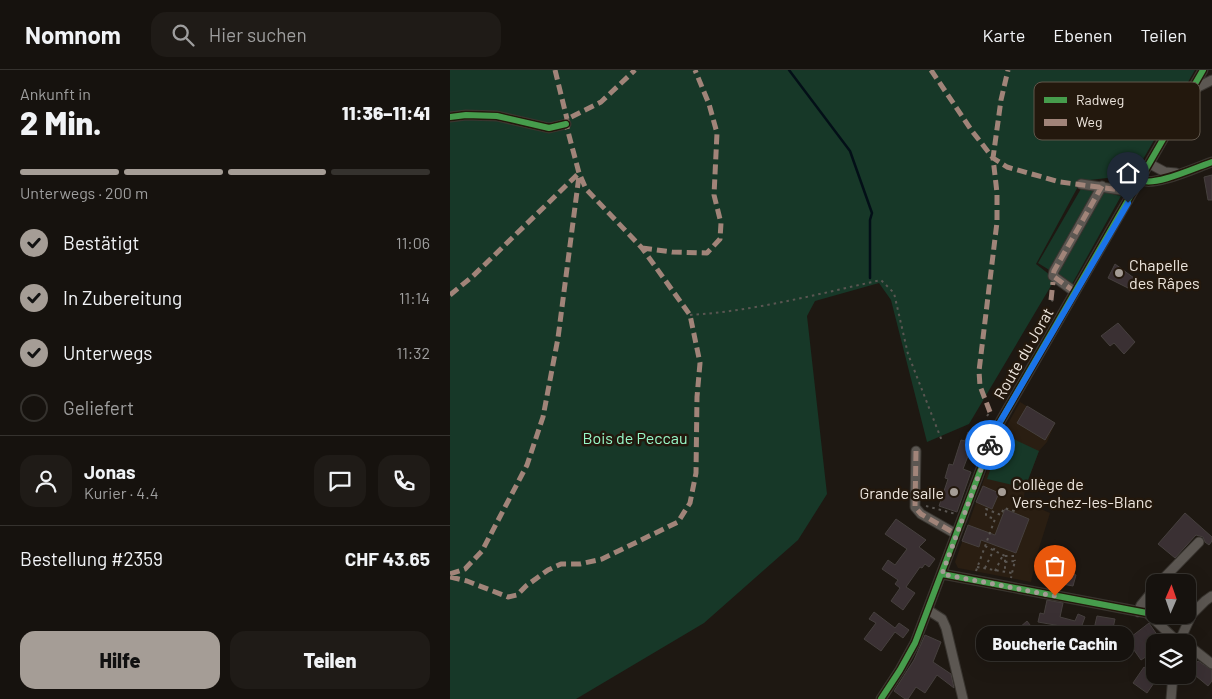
<!DOCTYPE html>
<html lang="de">
<head>
<meta charset="utf-8">
<style>
  body { margin:0; font-family:Barlow,sans-serif; background:#1f1b17; color:#f1f3f6; height:100vh; display:flex; flex-direction:column; font-size:19px; white-space:nowrap }
  * { box-sizing:border-box; margin:0 }
  p { font-size:16px; color:#9e9e9e }
  .icon { flex:none; width:28px; height:28px; fill:none; stroke:currentColor; stroke-width:2; stroke-linecap:round; stroke-linejoin:round }
  .map { position:relative; flex:1; overflow:hidden }
  .sheet { display:flex; flex-direction:column; background:#16120e; width:450px }
  .sheet>* { flex:none }
  .needle { width:32px; rotate:2deg }
  .tools { position:absolute; left:696px; top:504px; display:grid; gap:10px }
  .tools a { display:grid; place-items:center; width:50px; height:50px; border-radius:10px; background:#16120e; box-shadow:0 5px 20px #0002,0 0 0 1px #35322e; font-size:25px }
  .pin { position:absolute; display:grid; place-items:center; width:42px; height:42px; color:#fff; margin:-51px -21px; border-radius:50% 50% 50% 0; rotate:-45deg; box-shadow:0 0 5px #0007 }
  .pin .icon { rotate:45deg }
  .courier { position:absolute; display:grid; place-items:center; width:50px; height:50px; margin:-25px; border:4px solid #1a73e8; border-radius:50%; background:#fff; color:#222; box-shadow:0 1px 6px #0007 }
  .bubble { position:absolute; height:35px; border-radius:15px; background:#16120e; box-shadow:0 5px 20px #0002,0 0 0 1px #35322e; font-size:16px; font-weight:800; line-height:35px; text-align:center }
  .headline em { font-style:normal; font-weight:800 }
  .headline div { display:flex; flex-direction:column-reverse }
  .headline { display:flex; align-items:center; justify-content:space-between; height:85px; padding:0 20px }
  h1 { font-size:32px; font-weight:800; line-height:38px }
  .bar { display:grid; grid-template-columns:repeat(4,1fr); gap:8px 5px; align-content:center; height:60px; padding:0 20px }
  .bar i { height:6px; border-radius:4px; background:#35322e }
  .bar .active { background:#a59d96 }
  .bar p { grid-column:span 4 }
  .line { display:flex; align-items:center; gap:12px; padding:0 20px; border-top:1px solid #35322e }
  .line div { flex:1 }
  .round { display:grid; place-items:center; flex:none; width:52px; height:52px; border-radius:15px; background:#1f1b17 }
  ol { padding:0 20px; list-style:none }
  li { display:flex; align-items:center; gap:15px; height:55px }
  li p { margin-inline-start:auto }
  li .icon { padding:5px; border-radius:50%; background:#a59d96; color:#111; stroke-width:4 }
  li:last-child { color:#9e9e9e }
  li i { width:28px; height:28px; border:2px solid #35322e; border-radius:50% }
  .cta { display:flex; gap:10px; margin-top:auto; padding:10px 20px }
  .cta a { flex:1; height:58px; border-radius:15px; background:#a59d96; color:#111; font-size:20px; font-weight:800; line-height:58px; text-align:center }
  .cta a+a { background:#1f1b17; color:#f1f3f6 }
  header { display:flex; align-items:center; gap:30px; box-sizing:border-box; height:70px; padding:0 25px; background:#16120e; border-bottom:1px solid #35322e }
  header strong { font-size:24px }
  nav { display:flex; gap:28px; margin-inline-start:auto; font-size:18px }
  .search { width:350px; height:45px; background:#1f1b17; display:flex; align-items:center; gap:12px; box-sizing:border-box; padding:0 18px; border-radius:15px; color:#9e9e9e; font-size:19px }
  main { display:flex; flex:1; min-height:0 }
  .map>svg:first-child { display:block }
  .education { fill:#2a1e12 }
  .green { fill:#173828 }
  .lines { fill:none; stroke-linecap:round; stroke-linejoin:round }
  .stream { stroke:#030f17; stroke-width:2.5 }
  .building { fill:#3a3033; stroke:#46403e }
  .minor-casing { stroke:#393530; stroke-width:11 }
  .path { stroke:#5a5652; stroke-width:2; stroke-dasharray:2.5 4; stroke-linecap:butt }
  .minor { stroke:#5c5752; stroke-width:9 }
  .quiet { stroke:#a18479; stroke-width:5; stroke-dasharray:10 5; stroke-linecap:butt }
  .cycleway-casing { stroke:#23180d; stroke-width:9 }
  .cycleway { stroke:#469c4c; stroke-width:6 }
  .done { stroke:#a59d96; stroke-width:5; stroke-dasharray:0 9 }
  .route { stroke:#1a73e8; stroke-width:6 }
  .poi-dot { fill:#a59d96; stroke:#23180d; stroke-width:2 }
  .labels { text-anchor:middle; dominant-baseline:central; stroke-width:5; stroke-linejoin:round; paint-order:stroke }
  .poi-label { font-size:16px; fill:#ede5dd; stroke:#23180d; text-anchor:start }
  .street-label { font-size:16px; fill:#ede5dd; stroke:#23180d }
  .park-label { font-size:16px; fill:#98f8c8; stroke:#23180d }
  .key { fill:#23180d; stroke:#60564b; stroke-width:1 }
  .key-label { font-size:14px; fill:#ede5dd }
</style>
</head>
<body>
<header>
<strong>Nomnom</strong>
<div class="search"><svg class="icon" aria-label="search" viewBox="0 0 24 24"><circle cx="10" cy="10" r="6"/><path d="M15 15l6 6"/></svg>Hier suchen</div>
<nav><a>Karte</a><a>Ebenen</a><a>Teilen</a></nav>
</header>
<main>
<section class="sheet">
<div class="headline"><div><h1>2 Min.</h1><p>Ankunft in</p></div><em>11:36–11:41</em></div>
<div class="bar"><i class="active"></i><i class="active"></i><i class="active"></i><i></i><p>Unterwegs · 200 m</p></div>
<ol>
<li><svg class="icon" aria-label="check" viewBox="0 0 24 24"><path d="M5 12l5 5 9-10"/></svg>Bestätigt<p>11:06</p></li>
<li><svg class="icon" aria-label="check" viewBox="0 0 24 24"><path d="M5 12l5 5 9-10"/></svg>In Zubereitung<p>11:14</p></li>
<li><svg class="icon" aria-label="check" viewBox="0 0 24 24"><path d="M5 12l5 5 9-10"/></svg>Unterwegs<p>11:32</p></li>
<li><i></i>Geliefert</li>
</ol>
<div class="line" style="height:90px"><a class="round"><svg class="icon" aria-label="person" viewBox="0 0 24 24"><circle cx="12" cy="8" r="4"/><path d="M4 21q1-7 8-7t8 7"/></svg></a><div><b>Jonas</b><p>Kurier · 4.4</p></div><a class="round"><svg class="icon" aria-label="chat" viewBox="0 0 24 24"><path d="M4 5h16v11H9l-5 4z"/></svg></a><a class="round"><svg class="icon" aria-label="phone" viewBox="0 0 24 24"><path d="M5 4h4l2 5-3 2q2 4 5 5l2-3 5 2v4C11 20 4 13 5 4z"/></svg></a></div>
<div class="line" style="height:65px"><div>Bestellung #2359</div><b>CHF 43.65</b></div>
<div class="cta"><a>Hilfe</a><a>Teilen</a></div>
</section>
<div class="map">
<svg width="762" height="629" viewBox="0 0 762 629">
  <rect width="100%" height="100%" fill="#1e1812"/>
  <path class="education" d="M570 332 605 353 597 372 589 381 575 418 574 427 577 433 600 443 586 488 581 512 508 498 505 492 546 375Z"/>
  <path class="green" d="M0 0H745L678 115 657 108 631 111 586 194 605 209 519 354 477 372 441 230 429 213 365 231 357 246 377 424 348 470 254 553 126 629H0Z
    M632 117 671 126 622 214 588 193Z
    M553 364 589 381 575 418 537 409Z"/>
  <g class="lines">
    <path class="stream" d="M339 0 400 81 422 143 420 150V208"/>
  </g>
  <path class="building" d="M762 105V130H758L754 107Z
    M665 194 684 208 678 218 658 208Z
    M668 253 685 272 674 284 664 273 660 276 651 266Z
    M577 336 605 353 595 370 567 353Z
    M518 362 526 365 513 399 521 402 507 442 489 436 498 409 495 408 499 394 503 395 511 370 515 371Z
    M533 416 549 423 542 439 526 432Z
    M555 439 579 449 566 483 531 470 529 477 512 471 518 455 545 465Z
    M735 443 762 467V471L759 475 755 472 753 467 746 465 725 488 708 474Z
    M446 449 476 470 469 477 485 489 479 497 475 494 472 498 470 497 456 517 465 523 453 540 441 531 450 518 445 514 448 510 432 499 438 490 445 495 457 479 435 464Z
    M595 491 626 505 623 516 591 510Z
    M597 530 613 533 610 547 625 551 628 544 635 547 627 569 619 566 622 558 588 552 590 543 594 544Z
    M424 542 445 558 449 553 459 560 453 568 445 562 431 581 414 569 426 553 419 549Z
    M647 546 665 549 662 563 644 559Z
    M577 551 590 568 574 583 570 578 565 582 553 567 567 556 569 558Z
    M699 553 712 572H705V581L691 590 677 570Z
    M475 565 491 572 483 592 501 604 504 618 487 605 475 623 466 617 458 629H455L444 621 464 590Z
    M748 591 762 600V611L758 616 740 601Z
    M694 597 708 607 697 623 683 613Z"/>
  <g class="lines">
    <g class="minor-casing">
      <path id="minor" d="M742 20 762 10
        M0 47 16 45 47 46 99 58 116 54
        M700 94 715 102 726 103
        M691 110C704 117 747 97 762 92
        M631 114 678 121
        M625 222 603 206 604 201 652 116
        M466 381 465 437 471 444 506 464
        M492 504 697 543H705
        M710 512 749 472
        M478 540 492 549 496 558 513 629
        M688 542 691 535 705 518
        M697 543 725 569 732 572
        M738 543 742 544 755 531 762 526
        M729 572 742 544
        M738 575 762 594
        M431 629 450 600 465 573 546 359 753 0
        M721 629 723 605"/>
    </g>
    <path class="path" d="M601 230 606 232
      M240 245C305 241 368 224 431 210L444 223 458 284 492 371
      M537 346 540 342
      M476 436 506 444
      M535 476 555 486V501
      M555 486H564L565 491
      M555 492 565 491 562 503
      M527 497 562 503 561 508
      M535 498 546 475
      M526 501 545 449 536 446V439L551 445 554 438 564 441V443
      M545 501 553 485"/>
    <use href="#minor" class="minor"/>
    <path class="quiet" d="M105 0 117 49
      M481 0 522 61 543 88 557 97 610 112 678 121
      M192 178 222 182 257 183 270 169 271 153 264 125 267 63 259 34 245 0
      M625 222 603 206 604 201 652 116
      M0 225 23 206 129 103
      M601 230 603 212
      M540 342 530 316 529 301 547 152V123L543 88 551 30 558 0
      M466 381 465 437 471 444 506 464
      M0 504 15 499 32 481 77 395 93 347 108 268 129 106
      M0 507 17 511 58 527 67 525 76 516 98 500 111 494H130L152 489 228 452 240 433 246 403 247 327 250 293 240 245 192 178 136 119 129 103 116 54 117 49 151 32 185 0"/>
    <g class="cycleway-casing">
      <path id="cycleway" d="M0 47 16 45 47 46 99 58 116 54
        M691 110C704 117 747 97 762 92
        M492 504 697 543H705
        M431 629 450 600 465 573 546 359 753 0"/>
    </g>
    <use href="#cycleway" class="cycleway"/>
  </g>
  <g class="lines">
    <path class="done" d="M540 375 492 504 605 526"/>
    <path class="route" d="M540 375 550 352 678 133"/>
  </g>
  <g class="poi-dot">
    <circle cx="669" cy="203" r="5"/>
    <circle cx="504" cy="422" r="5"/>
    <circle cx="552" cy="422" r="5"/>
  </g>
  <g class="labels">
    <g class="poi-label">
      <text x="679" y="194">Chapelle<tspan x="679" dy="18">des Râpes</tspan></text>
      <text x="562" y="413">Collège de<tspan x="562" dy="18">Vers-chez-les-Blanc</tspan></text>
      <text x="494" y="422" text-anchor="end">Grande salle</text>
    </g>
    <g class="street-label">
      <text transform="translate(573 283) rotate(-60)">Route du Jorat</text>
    </g>
    <g class="park-label">
      <text x="185" y="367">Bois de Peccau</text>
    </g>
  </g>
  <rect x="584" y="12" width="166" height="58" rx="8" class="key"/>
  <rect x="594" y="27" width="23" height="6" fill="#469c4c"/>
  <rect x="594" y="49" width="23" height="7" fill="#a18479"/>
  <g class="key-label">
    <text x="626" y="35">Radweg</text>
    <text x="626" y="57">Weg</text>
  </g>
</svg>
<div class="tools">
<a><svg class="needle" viewBox="-14 -14 28 28"><path d="M0-13l5 13h-10z" fill="#e53935"/><path d="M0 13l5-13h-10z" fill="#9e9e9e"/></svg></a>
<a><svg class="icon" aria-label="layers" viewBox="0 0 24 24"><path d="M12 4l9 5-9 5-9-5zM3 14l9 5 9-5"/></svg></a>
</div>
<div class="pin" style="left:605px;top:526px;background:#ea580c"><svg class="icon" aria-label="bag" viewBox="0 0 24 24"><path d="M5 8h14l-1 12H6zM9 8a3 3 0 0 1 6 0"/></svg></div>
<div class="pin" style="left:678px;top:133px;background:#1f2937"><svg class="icon" aria-label="home" viewBox="0 0 24 24"><path d="M3 11l9-7 9 7M6 9v11h12V9"/></svg></div>
<div class="courier" style="left:540px;top:375px"><svg class="icon" aria-label="bike" viewBox="0 0 24 24"><circle cx="6" cy="16" r="4"/><circle cx="18" cy="16" r="4"/><path d="M6 16l4-8h5l3 8M10 8l3 8H6M13 5h3"/></svg></div>
<div class="bubble" style="left:526px;top:556px;width:158px">Boucherie Cachin</div>
</div>
</main>
</body>
</html>
